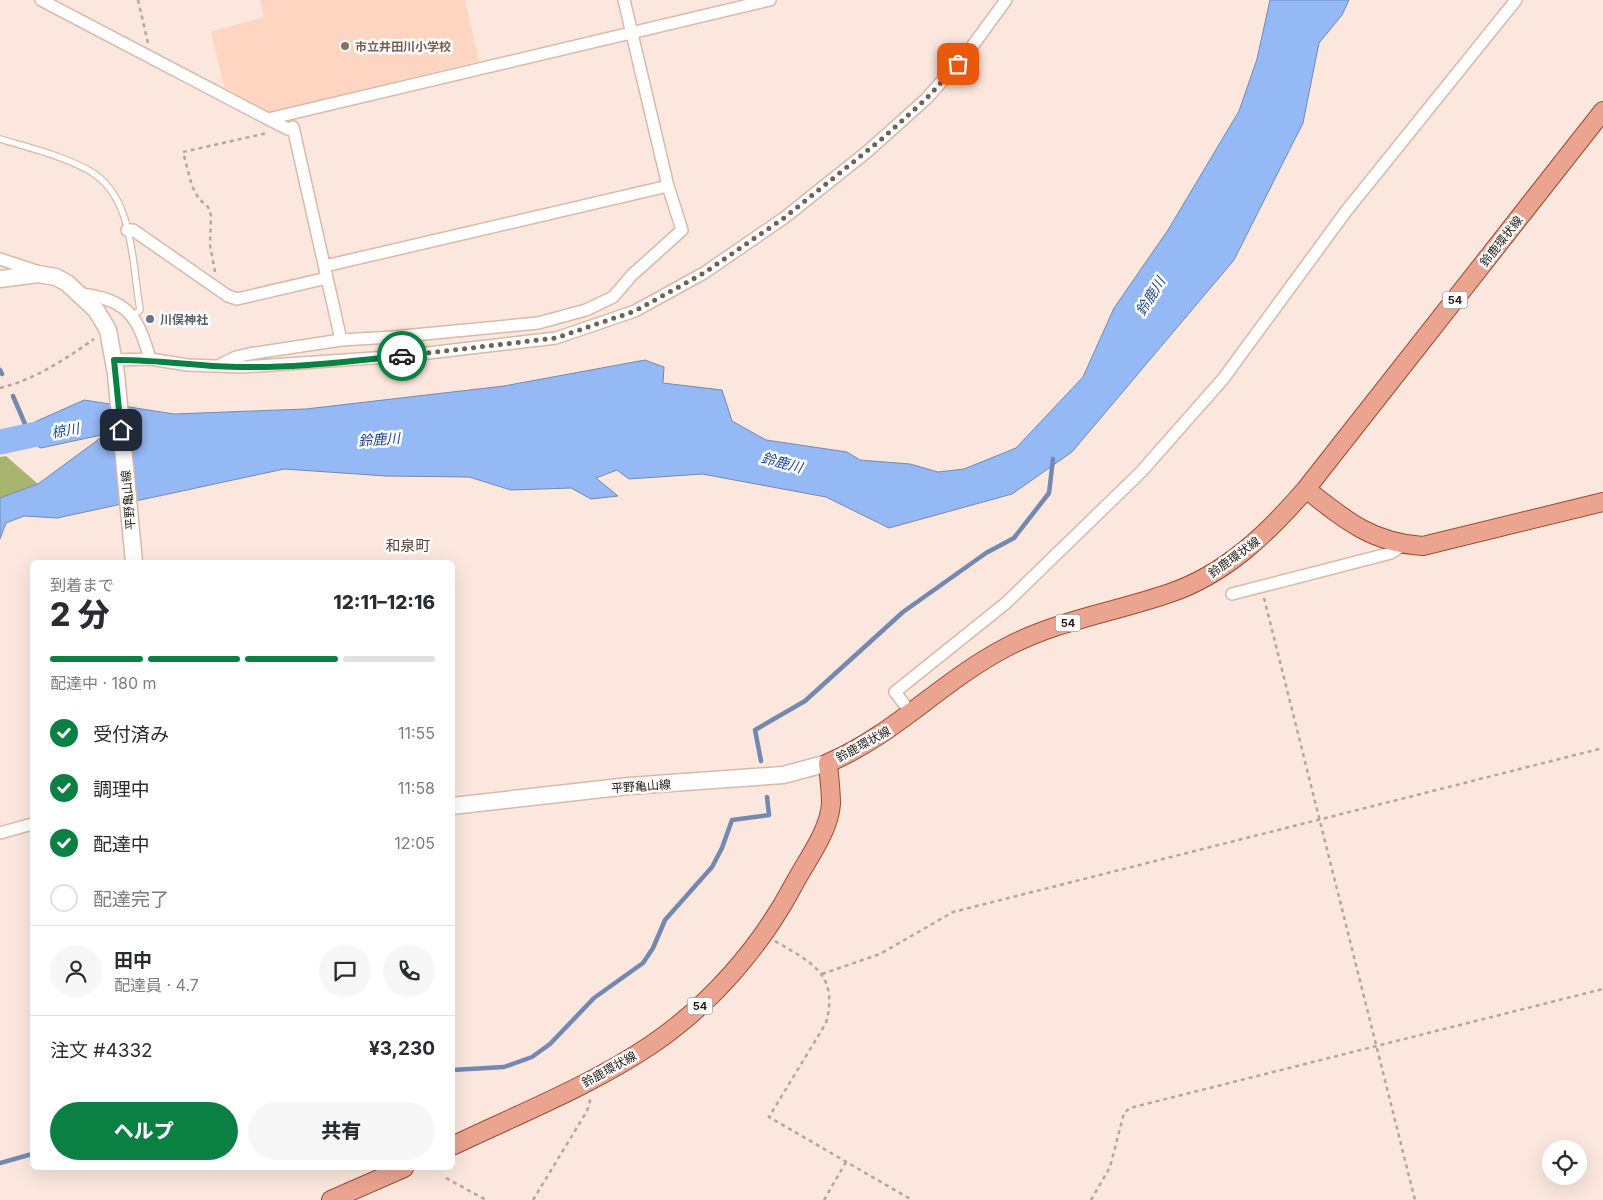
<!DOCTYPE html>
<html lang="ja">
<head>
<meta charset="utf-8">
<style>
  body { margin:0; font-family:Inter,"Noto Sans JP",sans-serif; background:#f7f7f7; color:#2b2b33; height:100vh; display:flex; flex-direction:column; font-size:19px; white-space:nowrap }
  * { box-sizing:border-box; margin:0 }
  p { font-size:16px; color:#7c7c81 }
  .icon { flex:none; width:28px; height:28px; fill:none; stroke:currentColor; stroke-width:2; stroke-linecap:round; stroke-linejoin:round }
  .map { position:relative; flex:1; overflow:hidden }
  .drawer { position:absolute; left:30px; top:560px; width:425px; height:610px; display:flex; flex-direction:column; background:#fff; border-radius:8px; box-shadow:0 5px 20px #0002 }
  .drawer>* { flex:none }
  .buttons { position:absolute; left:1542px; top:1140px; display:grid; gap:10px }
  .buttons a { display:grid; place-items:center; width:45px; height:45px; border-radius:50%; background:#fff; box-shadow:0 5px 20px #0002; font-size:25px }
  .pin { position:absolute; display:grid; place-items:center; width:42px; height:42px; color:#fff; margin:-21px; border-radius:10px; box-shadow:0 2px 8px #0006 }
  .courier { position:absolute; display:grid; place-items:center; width:50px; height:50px; margin:-25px; border:4px solid #0b8043; border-radius:50%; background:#fff; color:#222; box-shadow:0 1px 6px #0007 }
  .overview em { font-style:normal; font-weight:800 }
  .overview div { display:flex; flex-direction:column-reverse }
  .overview { display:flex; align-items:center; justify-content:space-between; height:85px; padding:0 20px }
  h1 { font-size:32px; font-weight:800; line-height:38px }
  .bar { display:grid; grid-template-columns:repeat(4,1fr); gap:8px 5px; align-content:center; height:60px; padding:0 20px }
  .bar i { height:6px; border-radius:4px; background:#e1e1e2 }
  .bar .on { background:#0b8043 }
  .bar p { grid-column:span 4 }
  .line { display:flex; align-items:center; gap:12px; padding:0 20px; border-top:1px solid #e1e1e2 }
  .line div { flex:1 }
  .round { display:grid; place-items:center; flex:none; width:52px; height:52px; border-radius:26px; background:#f7f7f7 }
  ol { padding:0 20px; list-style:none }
  li { display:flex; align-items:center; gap:15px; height:55px }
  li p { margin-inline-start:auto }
  li .icon { padding:5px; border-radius:50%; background:#0b8043; color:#fff; stroke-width:4 }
  li:last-child { color:#7c7c81 }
  li i { width:28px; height:28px; border:2px solid #e1e1e2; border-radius:50% }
  .primary-button { display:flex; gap:10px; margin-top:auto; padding:10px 20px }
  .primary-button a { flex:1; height:58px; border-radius:30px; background:#0b8043; color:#fff; font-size:20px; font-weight:800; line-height:58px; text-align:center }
  .primary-button a+a { background:#f7f7f7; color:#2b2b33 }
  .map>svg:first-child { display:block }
  .built { fill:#fed5c0 }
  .forest { fill:#a8b56e }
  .water { fill:#95b9f5; stroke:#7389b1 }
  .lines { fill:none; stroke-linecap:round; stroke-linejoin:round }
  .stream { stroke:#7389b1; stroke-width:4.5 }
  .river { stroke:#95b9f5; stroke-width:25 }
  .lane-casing { stroke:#d9b9a8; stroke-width:8 }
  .street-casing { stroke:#d9b9a8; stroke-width:14 }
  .secondary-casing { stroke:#d9b9a8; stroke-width:19 }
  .primary-casing { stroke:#9c4b33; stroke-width:20 }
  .path { stroke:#b6a59c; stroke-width:2.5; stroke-dasharray:4 4; stroke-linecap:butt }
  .lane { stroke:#fff; stroke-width:5.5 }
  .street { stroke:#fff; stroke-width:11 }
  .secondary { stroke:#fff; stroke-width:16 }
  .primary { stroke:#eba490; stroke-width:18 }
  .done { stroke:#6f6058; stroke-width:5; stroke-dasharray:0 9 }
  .route { stroke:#0b8043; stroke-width:6 }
  .education-dot { fill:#8d6e63; stroke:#fff; stroke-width:2 }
  .worship-dot { fill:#6b7280; stroke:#fff; stroke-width:2 }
  .labels { text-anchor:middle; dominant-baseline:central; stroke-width:5; stroke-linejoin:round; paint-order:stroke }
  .shield { fill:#fff; stroke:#655d58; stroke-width:1 }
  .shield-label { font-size:11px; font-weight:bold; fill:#231811 }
  .education-label { font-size:12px; font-weight:bold; fill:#785e54; stroke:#fff; text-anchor:start }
  .street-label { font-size:12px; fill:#231811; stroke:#fff }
  .worship-label { font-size:12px; font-weight:bold; fill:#5b616d; stroke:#fff; text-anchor:start }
  .water-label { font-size:14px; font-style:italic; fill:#1c458a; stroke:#fff }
  .quarter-label { font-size:15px; fill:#5f4436; stroke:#fff }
</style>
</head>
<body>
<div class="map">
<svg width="1603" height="1200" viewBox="0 0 1603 1200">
  <rect width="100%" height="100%" fill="#fbe7dd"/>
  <path class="built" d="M260 0H465L479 61 270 112 224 87 211 32 264 17Z"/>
  <path class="forest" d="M6 456 38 484 0 498V457Z"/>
  <path class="water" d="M1270 0H1349L1342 15 1319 43 1303 123 1234 260 1072 452 1012 494 889 528 826 497 702 474 629 479 617 470 596 478 618 496 591 499 571 488 511 490 469 477 386 476 284 469 57 518 24 516 6 523 0 539V498L38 484 106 434 41 448 10 433 84 400 174 414 306 409 504 386 645 360 664 367 663 383 722 390 732 421 766 440 847 452 860 460 910 464 938 472 964 469 1016 448 1083 377 1114 308 1168 230 1239 111 1257 59Z"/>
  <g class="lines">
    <path class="stream" d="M0 370 2 374
      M13 396 28 431
      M761 761 755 730 805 701 903 612 986 553 1014 538 1049 493 1053 459
      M452 1070 504 1067 532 1057 550 1044 594 998 643 963 653 948 665 920 712 867 722 848 732 820 769 815 767 797
      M0 1163 32 1154"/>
    <path class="river" d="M0 442 51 431"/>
    <g class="lane-casing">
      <path id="lane" d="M0 139C30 148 63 156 90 171 133 196 132 260 139 303L140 310 134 315"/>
    </g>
    <g class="street-casing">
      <path id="street" d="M41 0 268 119 288 129 293 127 341 340
        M268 119 770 0
        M127 230H133L228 296 237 299 327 278
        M0 259 39 272
        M325 266 668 186
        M81 294C128 299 138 317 150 359
        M114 360 150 359 188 365 242 367 402 356 556 338 635 311 704 273 784 218 868 151 926 99 968 52 1006 0
        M220 365 236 357 249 354 341 340 393 337 538 323 586 310 613 297 632 275 682 230 668 186 624 0
        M1232 594 1391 553 1403 545
        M911 713 895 692 1006 603 1141 472 1223 379 1347 210 1516 0
        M0 833 32 824"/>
    </g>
    <g class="secondary-casing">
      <path id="secondary" d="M0 279 38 274 56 277 67 283 96 310 108 330 116 374 134 562
        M452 806 629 786 783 775 828 763"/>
    </g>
    <g class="primary-casing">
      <path id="primary" d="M1306 489C1345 520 1372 543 1423 546L1603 502
        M452 1146C519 1114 590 1086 651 1045 710 1005 760 948 793 886 806 861 829 832 831 804 831 791 829 776 828 763 894 735 942 681 1005 648 1057 620 1116 612 1170 593 1226 574 1268 533 1306 489L1603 111
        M331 1200 404 1168"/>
    </g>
    <path class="path" d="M138 0 148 43
      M215 272 210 245 211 215 208 207 199 199 192 186 183 152 267 133
      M0 388C36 379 64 360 94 339
      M1264 598 1415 1200
      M775 941C812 963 839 974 826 1023L769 1117 912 1200
      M822 974 880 954 953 912 1603 748
      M446 1178 486 1200
      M533 1200 587 1111 591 1097
      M824 1200 846 1162
      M1091 1200 1110 1167 1124 1113 1130 1108 1603 989"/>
    <use href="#lane" class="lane"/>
    <use href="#street" class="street"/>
    <use href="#secondary" class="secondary"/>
    <use href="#primary" class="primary"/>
  </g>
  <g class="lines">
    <path class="done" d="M402 356 556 338 635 311 704 273 784 218 883 138 926 99 958 64"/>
    <path class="route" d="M121 430 114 360C157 359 200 367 243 367 296 368 350 361 402 356"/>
  </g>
  <circle class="education-dot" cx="345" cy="46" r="5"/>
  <circle class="worship-dot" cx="150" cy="319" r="5"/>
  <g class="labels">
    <g class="shield">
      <rect x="1442.5" y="291.5" width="25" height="17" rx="4"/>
      <rect x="1055.5" y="614.5" width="25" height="17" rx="4"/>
      <rect x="687.5" y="997.5" width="25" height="17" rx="4"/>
    </g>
    <g class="shield-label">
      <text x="1455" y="300">54</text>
      <text x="1068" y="623">54</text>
      <text x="700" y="1006">54</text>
    </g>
    <g class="education-label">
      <text x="355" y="46">市立井田川小学校</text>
    </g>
    <g class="street-label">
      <text transform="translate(1501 241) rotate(-52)">鈴鹿環状線</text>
      <text transform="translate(128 500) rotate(-95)">平野亀山線</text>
      <text transform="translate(1234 557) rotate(-36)">鈴鹿環状線</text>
      <text transform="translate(863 744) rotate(-29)">鈴鹿環状線</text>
      <text transform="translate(641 786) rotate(-4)">平野亀山線</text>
      <text transform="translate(609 1069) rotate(-29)">鈴鹿環状線</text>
    </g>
    <g class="worship-label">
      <text x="160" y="319">川俣神社</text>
    </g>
    <g class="water-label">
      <text transform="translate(1150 296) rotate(-58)">鈴鹿川</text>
      <text transform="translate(65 430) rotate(-10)">椋川</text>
      <text transform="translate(379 439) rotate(-4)">鈴鹿川</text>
      <text transform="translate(782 462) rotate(15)">鈴鹿川</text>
    </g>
    <g class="quarter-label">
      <text x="408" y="545">和泉町</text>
    </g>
  </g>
</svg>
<div class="buttons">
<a><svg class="icon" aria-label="locate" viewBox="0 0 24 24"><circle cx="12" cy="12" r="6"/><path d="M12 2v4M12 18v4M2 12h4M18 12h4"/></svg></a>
</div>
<div class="pin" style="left:958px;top:64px;background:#ea580c"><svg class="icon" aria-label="bag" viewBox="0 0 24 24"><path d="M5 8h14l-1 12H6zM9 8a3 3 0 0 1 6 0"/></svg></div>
<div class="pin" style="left:121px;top:430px;background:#1f2937"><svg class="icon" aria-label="home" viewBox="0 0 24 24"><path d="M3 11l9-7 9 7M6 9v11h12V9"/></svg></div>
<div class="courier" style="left:402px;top:356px"><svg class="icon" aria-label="car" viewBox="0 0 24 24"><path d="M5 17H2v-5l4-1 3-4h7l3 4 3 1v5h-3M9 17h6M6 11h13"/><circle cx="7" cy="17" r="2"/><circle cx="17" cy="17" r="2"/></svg></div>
<section class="drawer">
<div class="overview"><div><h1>2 分</h1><p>到着まで</p></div><em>12:11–12:16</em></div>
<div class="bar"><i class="on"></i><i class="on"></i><i class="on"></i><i></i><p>配達中 · 180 m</p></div>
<ol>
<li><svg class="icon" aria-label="check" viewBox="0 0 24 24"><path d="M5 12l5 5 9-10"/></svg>受付済み<p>11:55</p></li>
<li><svg class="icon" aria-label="check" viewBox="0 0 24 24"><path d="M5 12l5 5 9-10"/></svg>調理中<p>11:58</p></li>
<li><svg class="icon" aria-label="check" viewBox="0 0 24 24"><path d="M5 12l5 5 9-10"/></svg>配達中<p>12:05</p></li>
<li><i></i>配達完了</li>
</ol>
<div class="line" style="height:90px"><a class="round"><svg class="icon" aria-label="person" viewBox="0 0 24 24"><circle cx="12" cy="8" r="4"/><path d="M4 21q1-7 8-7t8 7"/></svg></a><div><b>田中</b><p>配達員 · 4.7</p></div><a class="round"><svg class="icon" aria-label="chat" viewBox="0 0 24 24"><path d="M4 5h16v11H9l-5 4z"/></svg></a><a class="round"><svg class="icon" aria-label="phone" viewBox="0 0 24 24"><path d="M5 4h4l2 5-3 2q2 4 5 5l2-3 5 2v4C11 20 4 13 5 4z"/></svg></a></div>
<div class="line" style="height:65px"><div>注文 #4332</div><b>¥3,230</b></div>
<div class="primary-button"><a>ヘルプ</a><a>共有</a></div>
</section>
</div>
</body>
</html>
